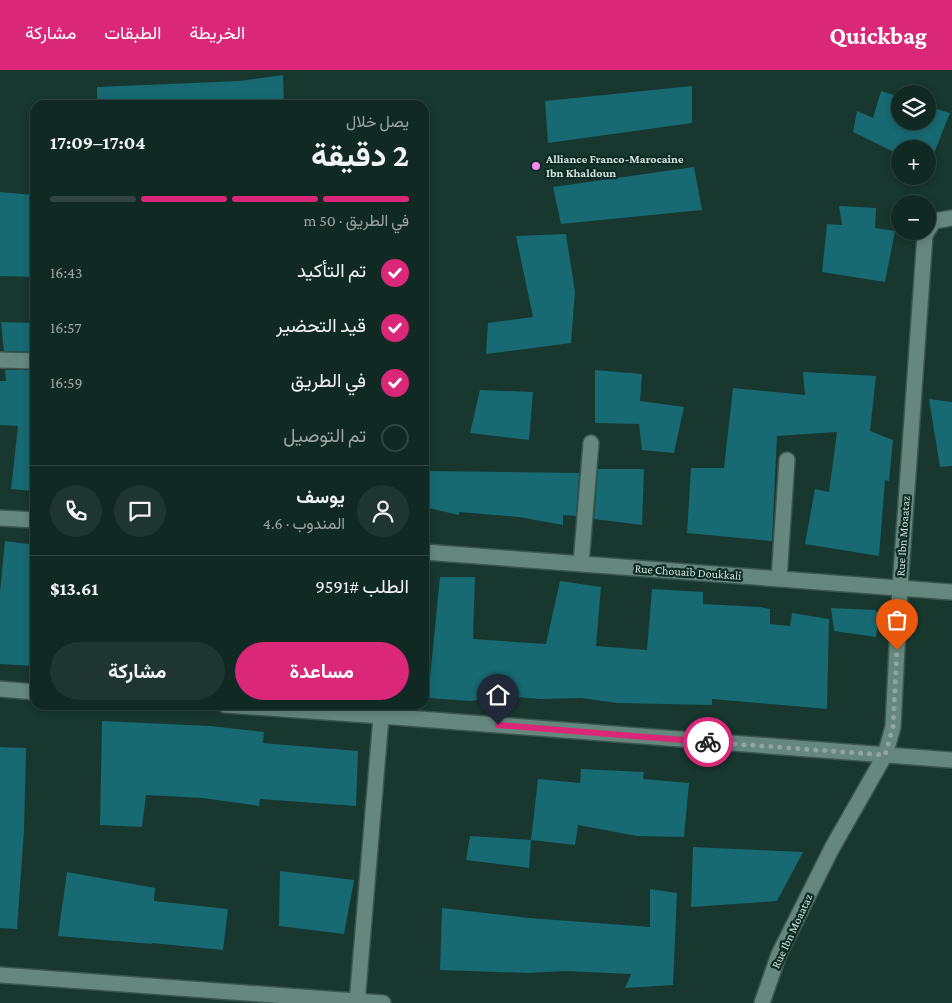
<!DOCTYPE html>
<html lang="ar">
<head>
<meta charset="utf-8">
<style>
  body { margin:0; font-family:"Crimson Pro",Vazirmatn,serif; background:#1e3530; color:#f1f3f6; direction:rtl; height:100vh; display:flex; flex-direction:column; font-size:19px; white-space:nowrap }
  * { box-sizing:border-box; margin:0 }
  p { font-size:16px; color:#9ca6a6 }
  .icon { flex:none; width:28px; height:28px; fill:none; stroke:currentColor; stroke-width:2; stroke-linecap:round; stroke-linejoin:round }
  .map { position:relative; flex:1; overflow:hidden; direction:ltr }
  .details { position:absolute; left:30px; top:30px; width:399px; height:610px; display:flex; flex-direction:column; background:#112923; border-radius:15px; box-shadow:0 2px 8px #0003,0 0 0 1px #304541; direction:rtl }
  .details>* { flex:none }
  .controls { position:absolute; left:891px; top:15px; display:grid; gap:10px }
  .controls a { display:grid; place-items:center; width:45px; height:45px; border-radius:50%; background:#112923; box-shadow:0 2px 8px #0003,0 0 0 1px #304541; font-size:25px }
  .pin { position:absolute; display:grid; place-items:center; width:42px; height:42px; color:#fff; margin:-51px -21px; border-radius:50% 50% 50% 0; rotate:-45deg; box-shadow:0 0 5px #0007 }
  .pin .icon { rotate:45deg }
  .courier { position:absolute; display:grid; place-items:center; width:50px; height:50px; margin:-25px; border:4px solid #db2777; border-radius:50%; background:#fff; color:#222; box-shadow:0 1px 6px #0007 }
  .headline em { font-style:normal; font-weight:700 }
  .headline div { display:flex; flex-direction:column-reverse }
  .headline { display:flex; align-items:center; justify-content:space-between; height:85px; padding:0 20px }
  h1 { font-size:32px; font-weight:700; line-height:38px }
  .bar { display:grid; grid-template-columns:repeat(4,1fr); gap:8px 5px; align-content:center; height:60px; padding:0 20px }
  .bar i { height:6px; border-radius:4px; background:#304541 }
  .bar .active { background:#db2777 }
  .bar p { grid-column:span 4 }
  .line { display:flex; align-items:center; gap:12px; padding:0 20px; border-top:1px solid #304541 }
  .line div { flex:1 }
  .round { display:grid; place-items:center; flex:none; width:52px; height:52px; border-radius:26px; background:#1e3530 }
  ol { padding:0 20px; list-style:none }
  li { display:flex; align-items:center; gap:15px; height:55px }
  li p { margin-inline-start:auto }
  li .icon { padding:5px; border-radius:50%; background:#db2777; color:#fff; stroke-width:4 }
  li:last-child { color:#9ca6a6 }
  li i { width:28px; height:28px; border:2px solid #304541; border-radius:50% }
  .button { display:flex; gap:10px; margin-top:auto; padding:10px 20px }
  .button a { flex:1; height:58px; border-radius:30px; background:#db2777; color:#fff; font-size:20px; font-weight:700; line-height:58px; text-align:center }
  .button a+a { background:#1e3530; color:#f1f3f6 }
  header { display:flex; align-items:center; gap:30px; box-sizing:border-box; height:70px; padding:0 25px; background:#db2777; color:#fff }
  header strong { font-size:24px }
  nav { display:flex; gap:28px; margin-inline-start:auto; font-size:18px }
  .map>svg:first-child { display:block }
  .building { fill:#176972 }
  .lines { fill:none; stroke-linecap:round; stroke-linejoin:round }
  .street-casing { stroke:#3a554e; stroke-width:18 }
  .street { stroke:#65877d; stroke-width:15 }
  .done { stroke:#8fa69f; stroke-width:5; stroke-dasharray:0 9 }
  .route { stroke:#db2777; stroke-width:6 }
  .poi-dot { fill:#f888eb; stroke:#0c2c25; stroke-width:2 }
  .labels { text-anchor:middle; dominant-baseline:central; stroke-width:4.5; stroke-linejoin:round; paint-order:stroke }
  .poi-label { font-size:12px; font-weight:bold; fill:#d0e2dc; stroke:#0c2c25; text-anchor:start }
  .street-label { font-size:12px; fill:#d0e2dc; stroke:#0c2c25 }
</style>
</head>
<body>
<header>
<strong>Quickbag</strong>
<nav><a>الخريطة</a><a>الطبقات</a><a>مشاركة</a></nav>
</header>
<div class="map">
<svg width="952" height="933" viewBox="0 0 952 933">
  <rect width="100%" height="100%" fill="#17372f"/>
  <path class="building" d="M283 5 284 35H97V17L239 11Z
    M692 16V53L548 73 545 31Z
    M881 21 900 27V51H928V36L950 43 928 98V79H900V85L853 62 857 41 873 48Z
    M694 97 702 140 561 154 553 117Z
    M0 122 35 125V207L0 206Z
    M839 136 876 138 875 158 895 161 885 212 822 202 827 154 842 155Z
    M566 164 575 222 571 273 486 284 488 253 533 247 516 166Z
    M1 252 35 253V282L4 281Z
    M5 300H35V421L11 419 18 356 0 355V311H6Z
    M595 300 642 304 640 331 684 337 674 383 642 380 639 354 595 353Z
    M803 302 876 306 870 361 893 370 889 411 885 410 879 486 805 474 815 419 829 422 837 362 777 366 772 471 687 463 691 398H724L733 318 805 325Z
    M480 320 533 322 529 370 470 363Z
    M929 329 952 332V396L940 397Z
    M598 399H644L642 455 594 449Z
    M424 401 579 403 576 446 563 445V455L519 447 459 442V445L424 437Z
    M5 471 35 475V596L0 594V522Z
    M440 507H475L473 569 546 574 560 511 601 517 596 576 647 580 652 519 703 522V534L760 537 770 539V554L790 556 792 543 829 549 827 639 712 629V635L617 633 581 628 540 629 505 626 471 631 428 628Z
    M831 538 876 540V542H879L876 567 834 561Z
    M102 651 210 656 264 662 263 673 358 681 356 736 260 729 259 736 203 728 146 725 142 757 100 755Z
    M0 677 26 678 24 761 17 859 0 858Z
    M581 699 644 702 643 709 689 713 684 767 637 766 578 755 575 775 531 770 538 709 580 713Z
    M470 766 531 770 529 798 466 790Z
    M693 777 803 782 777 831 691 837Z
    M280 801 354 810 344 864 279 856Z
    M67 802 155 818 154 831 228 839 223 880 152 873V874L58 866Z
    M650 819 677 823 673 915 625 918 631 904 565 901 528 903 440 900 442 838 529 848 650 857Z"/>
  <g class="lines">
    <g class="street-casing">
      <path id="street" d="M0 290 35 291
        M0 448 35 450
        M424 482 952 522
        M581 494 591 373
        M779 509 787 390
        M0 619 35 622
        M225 635 381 646 952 690
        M0 905 383 933
        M357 933 382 635
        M762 933 779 884 832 778 885 685 893 657 900 518 925 165 934 151 952 148"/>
    </g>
    <use href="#street" class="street"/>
  </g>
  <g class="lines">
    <path class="done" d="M708 672 885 685 893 657 897 580"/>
    <path class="route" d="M498 655 708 672"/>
  </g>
  <circle class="poi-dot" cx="536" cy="96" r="5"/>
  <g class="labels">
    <g class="poi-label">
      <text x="546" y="89">Alliance Franco-Marocaine<tspan x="546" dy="14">Ibn Khaldoun</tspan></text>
    </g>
    <g class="street-label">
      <text transform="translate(903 466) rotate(-86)">Rue Ibn Moaataz</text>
      <text transform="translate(688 502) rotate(4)">Rue Chouaib Doukkali</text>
      <text transform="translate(792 861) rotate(-65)">Rue Ibn Moaataz</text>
    </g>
  </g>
</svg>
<div class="controls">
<a><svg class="icon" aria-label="layers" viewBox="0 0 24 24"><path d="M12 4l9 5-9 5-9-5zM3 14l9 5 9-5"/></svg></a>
<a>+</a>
<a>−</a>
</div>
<div class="pin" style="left:897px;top:580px;background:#ea580c"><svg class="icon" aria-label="bag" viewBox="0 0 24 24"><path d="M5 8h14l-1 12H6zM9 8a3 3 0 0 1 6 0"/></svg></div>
<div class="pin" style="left:498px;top:655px;background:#1f2937"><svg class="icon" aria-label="home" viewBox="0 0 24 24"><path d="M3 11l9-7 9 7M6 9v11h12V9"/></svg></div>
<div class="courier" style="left:708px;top:672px"><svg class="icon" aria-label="bike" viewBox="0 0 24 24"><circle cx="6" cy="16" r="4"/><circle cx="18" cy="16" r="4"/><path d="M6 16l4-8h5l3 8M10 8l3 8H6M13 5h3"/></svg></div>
<section class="details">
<div class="headline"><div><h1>2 دقيقة</h1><p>يصل خلال</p></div><em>17:04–17:09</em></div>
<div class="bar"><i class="active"></i><i class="active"></i><i class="active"></i><i></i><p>في الطريق · 50 m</p></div>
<ol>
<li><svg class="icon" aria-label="check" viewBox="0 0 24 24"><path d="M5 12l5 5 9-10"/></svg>تم التأكيد<p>16:43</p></li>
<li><svg class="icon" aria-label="check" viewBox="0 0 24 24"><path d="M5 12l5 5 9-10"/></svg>قيد التحضير<p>16:57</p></li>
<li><svg class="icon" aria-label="check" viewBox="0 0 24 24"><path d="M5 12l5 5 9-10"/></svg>في الطريق<p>16:59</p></li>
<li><i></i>تم التوصيل</li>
</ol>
<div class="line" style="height:90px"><a class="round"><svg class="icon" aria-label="person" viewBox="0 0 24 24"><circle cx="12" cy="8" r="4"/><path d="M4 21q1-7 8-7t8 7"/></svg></a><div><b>يوسف</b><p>المندوب · 4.6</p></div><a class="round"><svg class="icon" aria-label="chat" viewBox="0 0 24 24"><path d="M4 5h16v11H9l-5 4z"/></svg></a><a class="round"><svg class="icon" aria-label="phone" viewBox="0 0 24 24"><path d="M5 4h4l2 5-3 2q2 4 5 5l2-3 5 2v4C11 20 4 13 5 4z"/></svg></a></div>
<div class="line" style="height:65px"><div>الطلب #9591</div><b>$13.61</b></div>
<div class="button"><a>مساعدة</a><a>مشاركة</a></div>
</section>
</div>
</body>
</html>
